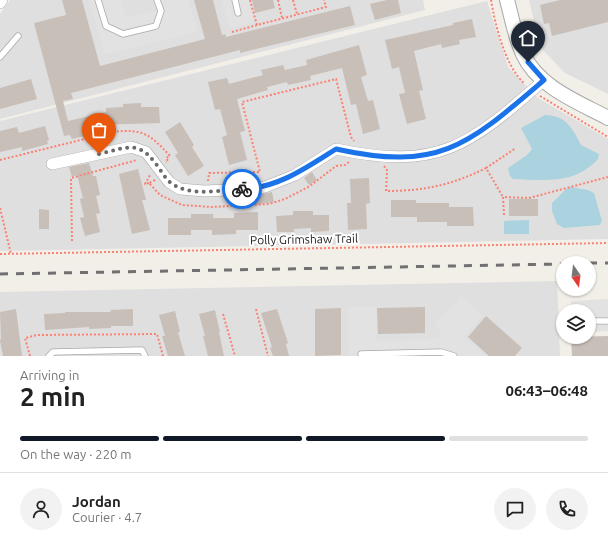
<!DOCTYPE html>
<html lang="en">
<head>
<meta charset="utf-8">
<style>
  body { margin:0; font-family:Ubuntu,sans-serif; background:#f2f2f2; color:#222; height:100vh; display:flex; flex-direction:column; font-size:15px; white-space:nowrap }
  * { box-sizing:border-box; margin:0 }
  p { font-size:13px; color:#767676 }
  .icon { flex:none; width:22px; height:22px; fill:none; stroke:currentColor; stroke-width:2; stroke-linecap:round; stroke-linejoin:round }
  .map { position:relative; height:356px; overflow:hidden }
  .panel { display:flex; flex-direction:column; background:#fff; flex:1 }
  .panel>* { flex:none }
  .needle { width:26px; rotate:166deg }
  .tools { position:absolute; left:556px; top:256px; display:grid; gap:8px }
  .tools a { display:grid; place-items:center; width:40px; height:40px; border-radius:50%; background:#fff; box-shadow:0 1px 3px #0004; font-size:20px }
  .pin { position:absolute; display:grid; place-items:center; width:34px; height:34px; color:#fff; margin:-41px -17px; border-radius:50% 50% 50% 0; rotate:-45deg; box-shadow:0 0 4px #0007 }
  .pin .icon { rotate:45deg }
  .courier { position:absolute; display:grid; place-items:center; width:40px; height:40px; margin:-20px; border:3px solid #1a73e8; border-radius:50%; background:#fff; color:#222; box-shadow:0 1px 5px #0007 }
  .summary em { font-style:normal; font-weight:700 }
  .summary div { display:flex; flex-direction:column-reverse }
  .summary { display:flex; align-items:center; justify-content:space-between; height:68px; padding:0 20px }
  h1 { font-size:26px; font-weight:700; line-height:30px }
  .bar { display:grid; grid-template-columns:repeat(4,1fr); gap:6px 4px; align-content:center; height:48px; padding:0 20px }
  .bar i { height:5px; border-radius:3px; background:#e0e0e0 }
  .bar .on { background:#111827 }
  .bar p { grid-column:span 4 }
  .line { display:flex; align-items:center; gap:10px; padding:0 20px; border-top:1px solid #e0e0e0 }
  .line div { flex:1 }
  .round { display:grid; place-items:center; flex:none; width:42px; height:42px; border-radius:21px; background:#f2f2f2 }
  .map>svg:first-child { display:block }
  .residential { fill:#e0dfdf }
  .parking { fill:#e2e2e2 }
  .water { fill:#aad3df }
  .building { fill:#c7bfb8 }
  .lines { fill:none; stroke-linecap:round; stroke-linejoin:round }
  .service-casing { stroke:#a9a9a9; stroke-width:7 }
  .minor-casing { stroke:#a9a9a9; stroke-width:12 }
  .tertiary-casing { stroke:#a9a9a9; stroke-width:16 }
  .path { stroke:#fa8072; stroke-width:2; stroke-dasharray:2 2; stroke-linecap:butt }
  .service { stroke:#fff; stroke-width:5.5 }
  .minor { stroke:#fff; stroke-width:11 }
  .tertiary { stroke:#fff; stroke-width:14 }
  .rail { stroke:#707070; stroke-width:3; stroke-dasharray:8 8; stroke-linecap:butt }
  .done { stroke:#6b6a68; stroke-width:4; stroke-dasharray:0 7.2 }
  .route { stroke:#1a73e8; stroke-width:5 }
  .labels { text-anchor:middle; dominant-baseline:central; stroke-width:4; stroke-linejoin:round; paint-order:stroke }
  .street-label { font-size:12px; fill:#222; stroke:#fff }
</style>
</head>
<body>
<div class="map">
<svg width="608" height="356" viewBox="0 0 608 356">
  <rect width="100%" height="100%" fill="#f2efe9"/>
  <path class="residential" d="M10 0H423L425 10 0 119V14Z
    M529 0H608V94L565 73 540 47Z
    M487 1 508 67 538 98 608 139V239L0 251V121Z
    M557 281 560 356H0V292Z"/>
  <path class="parking" d="M89 0H121L126 18 163 9 161 0H188L198 32 105 54Z
    M222 0H249L254 22 230 29Z
    M461 297 483 316 464 337 486 356H349L348 307H376L377 341 438 339 441 332 435 324Z
    M608 299V331L589 332V311H571V301Z"/>
  <path class="water" d="M545 115C566 115 573 129 581 145L599 154 598 159C574 185 545 180 513 179L510 176 508 168 527 155 532 149 521 128Z
    M571 187 588 190 594 193 602 221 600 225 564 228 557 224 552 211V203L566 189Z
    M529 220V234H504V221Z"/>
  <path class="building" d="M62 0H82L100 66 205 39 194 0H213L222 35 225 34 226 37 350 6 355 25 240 53V50L71 93 73 99 63 101 68 121 106 112V108L123 107V104L141 103V107H159L160 123 95 125 98 133 72 139 70 135 64 136 34 23 66 15Z
    M252 0H273L275 8 255 13Z
    M387 0H398L401 13 375 20 370 4Z
    M560 0H608V22L552 36 549 23 544 24 540 5Z
    M472 19 476 37 459 40 460 44 442 48 441 44 414 51 423 90 419 91 426 119 407 124 399 94 405 93 399 67 392 69 385 40 453 25V23Z
    M359 45 367 75 361 77 368 101 373 100 380 129 363 134 356 104 351 105 342 68 310 76 311 80 288 85 287 82 267 87 268 90 237 99 245 131 240 132 247 160 229 165 222 137 227 135 220 109 215 110 208 82 227 78 229 84 263 75 261 70 283 65 285 70 307 65 306 60Z
    M31 79 37 99 0 109V88Z
    M180 122 194 145 192 147 204 166 188 176 175 155 178 153 165 132Z
    M45 126 49 140 47 141 48 144 22 151V147L0 152V131L17 127 19 133Z
    M89 163 93 176H96L100 195 96 196 100 213 96 214 100 232 85 236 80 218 84 217 80 199 83 198 77 175 72 177 69 167Z
    M138 169 146 200H142L150 230 132 234 119 174Z
    M312 172 317 180 309 185 304 178Z
    M369 178 370 203 366 204 367 229 348 230 347 203H351L350 179Z
    M272 192 274 202 254 205 253 196Z
    M509 199H538V216H509Z
    M391 200H416V203H449V207H473L474 226H447V222H417V217H391Z
    M39 209 49 210V229H39Z
    M293 211H313V215H329V231L311 232V228L294 229V232H277L276 216 293 215Z
    M258 212V230H236V234L212 235V230H191V235H168V218H191V214H213V218H234V213Z
    M425 307V333L378 334 377 308Z
    M341 308V355L315 356V309Z
    M16 309 22 356H3L0 341 1 338 0 312Z
    M133 309V326H111V328L89 329V327L45 330 44 314 65 313V312H111L110 310Z
    M277 309 288 343 286 344 289 356H273L270 348 272 347 261 313Z
    M215 310 220 332H219L224 356H208L203 336H205L199 314Z
    M175 311 180 332H178L185 356H168L162 336H165L159 315Z
    M486 316 522 348 515 356H489L468 337Z
    M608 336V356H572L571 337Z"/>
  <g class="lines">
    <g class="service-casing">
      <path id="service" d="M98 0 106 26 123 34 156 26 161 11 157 0
        M235 0 238 13
        M0 57 18 36
        M591 321H608
        M49 356 53 352 142 350 145 356
        M362 356 361 354 441 352 454 356"/>
    </g>
    <g class="minor-casing">
      <path id="minor" d="M0 3 2 0
        M52 164 131 147 146 152 169 182 180 189 204 191 252 189 265 187 295 175 336 149C439 171 469 146 544 80"/>
    </g>
    <g class="tertiary-casing">
      <path id="tertiary" d="M507 0C512 18 515 37 523 54 538 87 578 102 608 118"/>
    </g>
    <path class="path" d="M250 0 257 25 326 7 324 0
      M278 0 282 18
      M293 0 297 14
      M491 0C495 24 505 66 524 83
      M232 32 257 25
      M540 96 608 137
      M0 160 113 132C143 128 151 135 170 156L166 158 168 161 166 162
      M384 166 387 170 386 191C424 191 452 185 486 168L503 197
      M486 168 516 148
      M155 180 149 183 160 195 182 205 212 207 269 204 285 199 310 186 336 166 345 165 349 162
      M208 181 209 173 260 172 242 102 336 79 351 137 354 141
      M149 183 145 184 150 175
      M0 208 11 254
      M504 215 503 197 529 198 608 177
      M72 241 71 178 137 160
      M0 254 608 243
      M256 309 268 356
      M223 314 235 356
      M30 356 25 338 37 335 157 334 163 356"/>
    <use href="#service" class="service"/>
    <use href="#minor" class="minor"/>
    <use href="#tertiary" class="tertiary"/>
    <path class="rail" d="M589 263H608
      M0 274 563 264"/>
  </g>
  <g class="lines">
    <path class="done" d="M99 154C132 146 140 140 161 171 165 177 169 183 176 186 194 196 222 190 242 189"/>
    <path class="route" d="M242 189C278 188 306 168 336 149 440 172 468 145 544 80L528 62"/>
  </g>
  <g class="labels">
    <g class="street-label">
      <text transform="translate(304 239) rotate(-1)">Polly Grimshaw Trail</text>
    </g>
  </g>
</svg>
<div class="tools">
<a><svg class="needle" viewBox="-14 -14 28 28"><path d="M0-13l5 13h-10z" fill="#e53935"/><path d="M0 13l5-13h-10z" fill="#767676"/></svg></a>
<a><svg class="icon" aria-label="layers" viewBox="0 0 24 24"><path d="M12 4l9 5-9 5-9-5zM3 14l9 5 9-5"/></svg></a>
</div>
<div class="pin" style="left:99px;top:154px;background:#ea580c"><svg class="icon" aria-label="bag" viewBox="0 0 24 24"><path d="M5 8h14l-1 12H6zM9 8a3 3 0 0 1 6 0"/></svg></div>
<div class="pin" style="left:528px;top:62px;background:#1f2937"><svg class="icon" aria-label="home" viewBox="0 0 24 24"><path d="M3 11l9-7 9 7M6 9v11h12V9"/></svg></div>
<div class="courier" style="left:242px;top:189px"><svg class="icon" aria-label="bike" viewBox="0 0 24 24"><circle cx="6" cy="16" r="4"/><circle cx="18" cy="16" r="4"/><path d="M6 16l4-8h5l3 8M10 8l3 8H6M13 5h3"/></svg></div>
</div>
<section class="panel">
<div class="summary"><div><h1>2 min</h1><p>Arriving in</p></div><em>06:43–06:48</em></div>
<div class="bar"><i class="on"></i><i class="on"></i><i class="on"></i><i></i><p>On the way · 220 m</p></div>
<div class="line" style="height:72px"><a class="round"><svg class="icon" aria-label="person" viewBox="0 0 24 24"><circle cx="12" cy="8" r="4"/><path d="M4 21q1-7 8-7t8 7"/></svg></a><div><b>Jordan</b><p>Courier · 4.7</p></div><a class="round"><svg class="icon" aria-label="chat" viewBox="0 0 24 24"><path d="M4 5h16v11H9l-5 4z"/></svg></a><a class="round"><svg class="icon" aria-label="phone" viewBox="0 0 24 24"><path d="M5 4h4l2 5-3 2q2 4 5 5l2-3 5 2v4C11 20 4 13 5 4z"/></svg></a></div>
</section>
</body>
</html>
